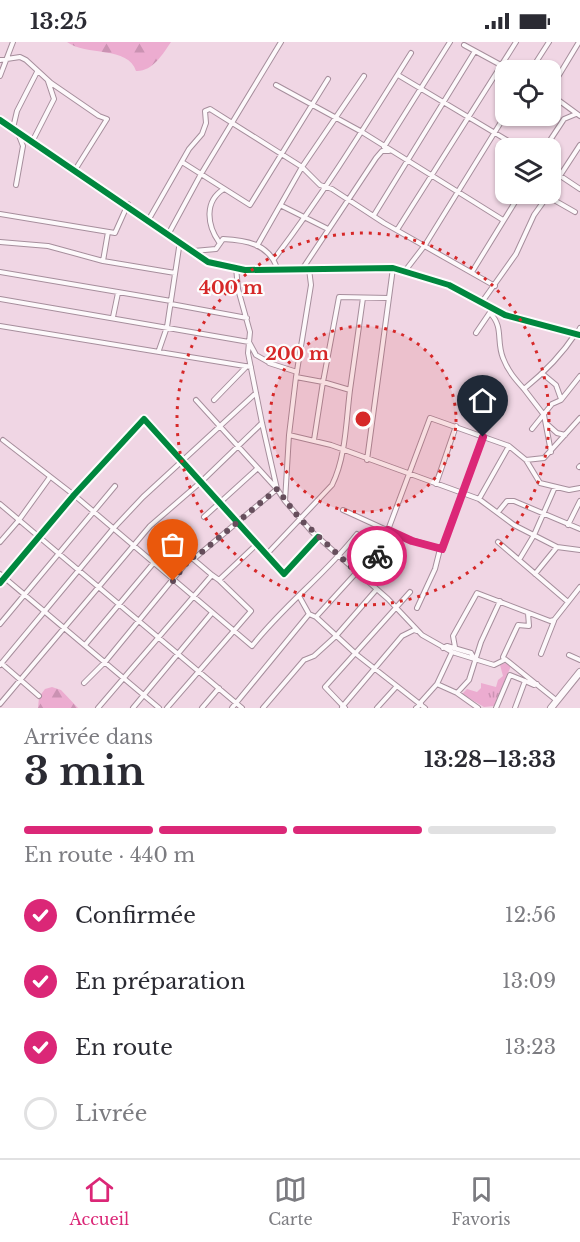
<!DOCTYPE html>
<html lang="fr">
<head>
<meta charset="utf-8">
<style>
  body { margin:0; font-family:"Libre Baskerville",serif; background:#f2f2f3; color:#2b2b33; height:100vh; display:flex; flex-direction:column; font-size:22px; white-space:nowrap }
  * { box-sizing:border-box; margin:0 }
  p { font-size:20px; color:#7c7c81 }
  .icon { flex:none; width:33px; height:33px; fill:none; stroke:currentColor; stroke-width:2; stroke-linecap:round; stroke-linejoin:round }
  .map { position:relative; height:666px; overflow:hidden }
  .drawer { display:flex; flex-direction:column; background:#fff; flex:1 }
  .drawer>* { flex:none }
  .tools { position:absolute; left:495px; top:18px; display:grid; gap:12px }
  .tools a { display:grid; place-items:center; width:66px; height:66px; border-radius:12px; background:#fff; box-shadow:0 2px 4px #0004; font-size:30px }
  .pin { position:absolute; display:grid; place-items:center; width:51px; height:51px; color:#fff; margin:-62px -26px; border-radius:50% 50% 50% 0; rotate:-45deg; box-shadow:0 0 6px #0007 }
  .pin .icon { rotate:45deg }
  .courier { position:absolute; display:grid; place-items:center; width:60px; height:60px; margin:-30px; border:4px solid #db2777; border-radius:50%; background:#fff; color:#222; box-shadow:0 2px 8px #0007 }
  .summary em { font-style:normal; font-weight:800 }
  .summary div { display:flex; flex-direction:column-reverse }
  .summary { display:flex; align-items:center; justify-content:space-between; height:102px; padding:0 24px }
  h1 { font-size:39px; font-weight:800; line-height:45px }
  .bar { display:grid; grid-template-columns:repeat(4,1fr); gap:9px 6px; align-content:center; height:72px; padding:0 24px }
  .bar i { height:8px; border-radius:4px; background:#e1e1e2 }
  .bar .current { background:#db2777 }
  .bar p { grid-column:span 4 }
  ol { padding:0 24px; list-style:none }
  li { display:flex; align-items:center; gap:18px; height:66px }
  li p { margin-inline-start:auto }
  li .icon { padding:6px; border-radius:50%; background:#db2777; color:#fff; stroke-width:4 }
  li:last-child { color:#7c7c81 }
  li i { width:33px; height:33px; border:3px solid #e1e1e2; border-radius:50% }
  .status { display:flex; justify-content:space-between; align-items:center; height:42px; padding:0 30px; background:#fff; direction:ltr }
  .status svg { height:16px; fill:currentColor }
  .dock { display:flex; justify-content:space-around; align-items:center; height:84px; border-top:2px solid #e1e1e2; background:#fff; font-size:16px; color:#7c7c81 }
  .dock a { display:grid; justify-items:center; gap:3px }
  .dock .current { color:#db2777 }
  .map>svg:first-child { display:block }
  .grass { fill:url(#grass-tufts) }
  .forest { fill:url(#forest-firs) }
  .lines { fill:none; stroke-linecap:round; stroke-linejoin:round }
  .minor-casing { stroke:#a68e9c; stroke-width:6 }
  .highway-casing { stroke:#a68e9c; stroke-width:8 }
  .minor { stroke:#fdf9fb; stroke-width:4 }
  .highway { stroke:#fdf9fb; stroke-width:6 }
  .cycleway-casing { stroke:#fdfdfd; stroke-width:10 }
  .cycleway { stroke:#00873e; stroke-width:6 }
  .done { stroke:#664e5c; stroke-width:6; stroke-dasharray:0 10.8 }
  .route { stroke:#db2777; stroke-width:8 }
  .ring { fill:none; stroke:#d62828; stroke-width:3; stroke-dasharray:3 6 }
  .centre { fill:#d62828; stroke:#fdfdfd; stroke-width:3 }
  .ring-label { font-size:18px; text-anchor:middle; font-weight:bold; fill:#d62828; stroke:#fdfdfd; stroke-width:4.5; stroke-linejoin:round; paint-order:stroke }
</style>
</head>
<body>
<div class="status"><b>13:25</b><svg viewBox="0 0 49 12"><path d="M0 12V9h3v3zM5 12V6h3v6zM10 12V3h3v9zM15 12V0h3v12zM26 1h20v11H26zM47 4h2v5h-2z"/></svg></div>
<div class="map">
<svg width="580" height="666" viewBox="0 0 580 666">
  <defs>
    <pattern id="grass-tufts" width="24" height="20" patternUnits="userSpaceOnUse" patternTransform="scale(1.5)"><rect width="24" height="20" fill="#ecacd0"/><path d="M3 7l-1-3M5 7V3M7 7l1-3M15 17l-1-3M17 17v-4M19 17l1-3" fill="none" stroke="#ca92b2"/></pattern>
    <pattern id="forest-firs" width="22" height="20" patternUnits="userSpaceOnUse" patternTransform="scale(1.5)"><rect width="22" height="20" fill="#ecacd0"/><path d="M5 1l3.5 6h-7zM16 11l3.5 6h-7z" fill="#ca92b2"/></pattern>
  </defs>
  <rect width="100%" height="100%" fill="#f0d6e4"/>
  <path class="grass" d="M508 620 511 624 494 664 484 665 462 652 467 647 477 650 481 646V641L496 645 498 638 503 634 500 623Z"/>
  <path class="forest" d="M67 0H171C163 12 152 30 136 29 129 4 85 14 67 0Z
    M52 645 61 648 78 666H38L39 655 45 647Z"/>
  <g class="lines">
    <g class="minor-casing">
      <path id="minor" d="M464 3 510 28
        M0 18 20 15 26 18 51 41 99 74 107 77 75 128
        M531 28 549 0
        M398 33 520 106
        M0 34 13 0
        M276 43 362 90 503 178
        M550 48 579 0
        M550 52 580 74
        M0 78 208 220 245 228 393 226 449 243 505 273 580 293
        M13 86 17 69 37 30
        M32 100 54 57 48 39
        M384 105 450 0
        M545 106 564 77 576 72
        M182 120 250 163 328 37
        M550 127 580 147
        M16 143 23 104 18 91
        M550 149 580 103
        M547 154 575 170
        M282 164 328 187
        M0 172 115 191 128 162
        M374 173 475 9
        M149 177 189 107 202 92 206 81 205 69 210 67 302 125 320 143 332 147 384 181 495 244
        M397 188 516 0
        M169 191 201 132 281 0
        M0 200 48 204 103 219 175 231
        M219 200C207 183 204 159 224 147
        M257 204 302 125 364 34
        M194 209 216 207 223 197C246 198 269 202 277 226
        M274 217C324 151 367 81 411 11
        M103 219 108 190
        M236 225 238 247 250 290 248 311 262 381 277 447 285 459
        M303 226 376 116 382 109H389
        M309 227 311 243 296 335 323 340 339 255 389 256
        M405 229 425 203 506 72
        M0 230 171 259
        M472 230 520 152
        M0 257 249 300 256 313 270 321
        M482 260 516 212 534 173 549 152
        M171 262 247 276
        M490 271C504 285 496 299 503 316 508 329 515 337 524 347
        M113 275 118 251
        M0 284 251 325
        M476 291 491 269
        M577 292 580 286
        M159 308 167 285 180 199
        M269 321 297 330
        M544 333 556 343 561 357
        M296 335 289 393 285 459 312 490 388 557 422 593 452 610 494 623 504 618 503 615 518 583 529 584 528 571
        M214 358 247 324
        M547 382 557 391 565 393
        M532 387 552 362 561 358 580 334
        M289 393 331 403 479 457 514 483 557 505 580 508
        M3 398 74 453 252 604C284 563 325 533 357 492
        M314 398 323 340 350 348 363 256
        M551 410 544 373 524 347C545 330 561 314 576 291
        M367 418 393 226
        M526 418 544 416 580 376
        M579 425 580 424
        M50 435 19 478 242 666
        M436 442 456 384
        M479 457 509 404 526 418 540 441 569 448 580 446
        M0 462 19 478 0 500
        M343 468 402 495 442 507 483 395
        M498 470 507 459H514L580 487
        M204 475 258 426
        M568 483 580 459
        M498 500 568 560
        M267 512 332 443C346 415 346 379 350 348
        M192 516 212 533
        M519 518 534 493 555 445
        M0 532 159 666
        M535 532 557 505
        M365 538 388 488 430 376 509 404
        M0 541 74 453 144 377 284 532 318 495
        M299 554 309 572 316 575 357 530
        M417 566 435 527 440 507
        M316 575 356 612 425 666
        M0 582 115 444
        M85 603 172 499 195 515
        M455 605 453 594 477 551 550 579 554 578 580 545
        M443 606 447 604 471 611 475 618
        M541 612 554 579
        M569 613 580 618
        M505 617 556 658
        M1 621 39 654
        M0 623 112 488 143 455 256 351
        M84 641 105 620 191 515H196L277 447 196 358
        M437 642 452 610
        M457 651 469 638 481 600 500 559
        M420 661 437 642 457 651 478 666
        M0 662 150 484 202 439 262 381
        M342 665 402 594 414 588 417 589
        M98 666 212 533 219 538 258 501
        M133 666 211 572
        M167 666 251 569 219 538
        M202 666 219 646
        M232 666 309 572
        M263 666 304 618 314 614 336 594 376 548
        M345 666 325 645 410 550
        M377 666 396 645
        M416 666 421 662
        M496 666 510 633 525 639
        M515 666 525 639 534 643 537 642"/>
    </g>
    <g class="highway-casing">
      <path id="highway" d="M551 666 580 630"/>
    </g>
    <use href="#minor" class="minor"/>
    <use href="#highway" class="highway"/>
    <g class="cycleway-casing">
      <path id="cycleway" d="M0 78 208 220 245 228 393 226 449 243 505 273 580 293
        M0 541 74 453 144 377 284 532 318 495"/>
    </g>
    <use href="#cycleway" class="cycleway"/>
  </g>
  <g class="lines">
    <path class="done" d="M173 539 191 515H196L277 447 299 476 365 538 377 514"/>
    <path class="route" d="M377 514 388 488 412 499 442 507 483 395"/>
  </g>
  <circle cx="363" cy="377" r="93" fill="#d62828" fill-opacity=".12"/>
  <g class="ring">
    <circle cx="363" cy="377" r="93"/>
    <circle cx="363" cy="377" r="186"/>
  </g>
  <circle cx="363" cy="377" r="9" class="centre"/>
  <g class="ring-label">
    <text x="231" y="252">400 m</text>
    <text x="297" y="318">200 m</text>
  </g>
</svg>
<div class="tools">
<a><svg class="icon" aria-label="locate" viewBox="0 0 24 24"><circle cx="12" cy="12" r="6"/><path d="M12 2v4M12 18v4M2 12h4M18 12h4"/></svg></a>
<a><svg class="icon" aria-label="layers" viewBox="0 0 24 24"><path d="M12 4l9 5-9 5-9-5zM3 14l9 5 9-5"/></svg></a>
</div>
<div class="pin" style="left:173px;top:539px;background:#ea580c"><svg class="icon" aria-label="bag" viewBox="0 0 24 24"><path d="M5 8h14l-1 12H6zM9 8a3 3 0 0 1 6 0"/></svg></div>
<div class="pin" style="left:483px;top:395px;background:#1f2937"><svg class="icon" aria-label="home" viewBox="0 0 24 24"><path d="M3 11l9-7 9 7M6 9v11h12V9"/></svg></div>
<div class="courier" style="left:377px;top:514px"><svg class="icon" aria-label="bike" viewBox="0 0 24 24"><circle cx="6" cy="16" r="4"/><circle cx="18" cy="16" r="4"/><path d="M6 16l4-8h5l3 8M10 8l3 8H6M13 5h3"/></svg></div>
</div>
<section class="drawer">
<div class="summary"><div><h1>3 min</h1><p>Arrivée dans</p></div><em>13:28–13:33</em></div>
<div class="bar"><i class="current"></i><i class="current"></i><i class="current"></i><i></i><p>En route · 440 m</p></div>
<ol>
<li><svg class="icon" aria-label="check" viewBox="0 0 24 24"><path d="M5 12l5 5 9-10"/></svg>Confirmée<p>12:56</p></li>
<li><svg class="icon" aria-label="check" viewBox="0 0 24 24"><path d="M5 12l5 5 9-10"/></svg>En préparation<p>13:09</p></li>
<li><svg class="icon" aria-label="check" viewBox="0 0 24 24"><path d="M5 12l5 5 9-10"/></svg>En route<p>13:23</p></li>
<li><i></i>Livrée</li>
</ol>
</section>
<nav class="dock">
<a class="current"><svg class="icon" aria-label="home" viewBox="0 0 24 24"><path d="M3 11l9-7 9 7M6 9v11h12V9"/></svg>Accueil</a>
<a><svg class="icon" aria-label="map" viewBox="0 0 24 24"><path d="M3 6l6-2 6 2 6-2v14l-6 2-6-2-6 2zM9 4v14M15 6v14"/></svg>Carte</a>
<a><svg class="icon" aria-label="saved" viewBox="0 0 24 24"><path d="M7 4h10v16l-5-4-5 4z"/></svg>Favoris</a>
</nav>
</body>
</html>
